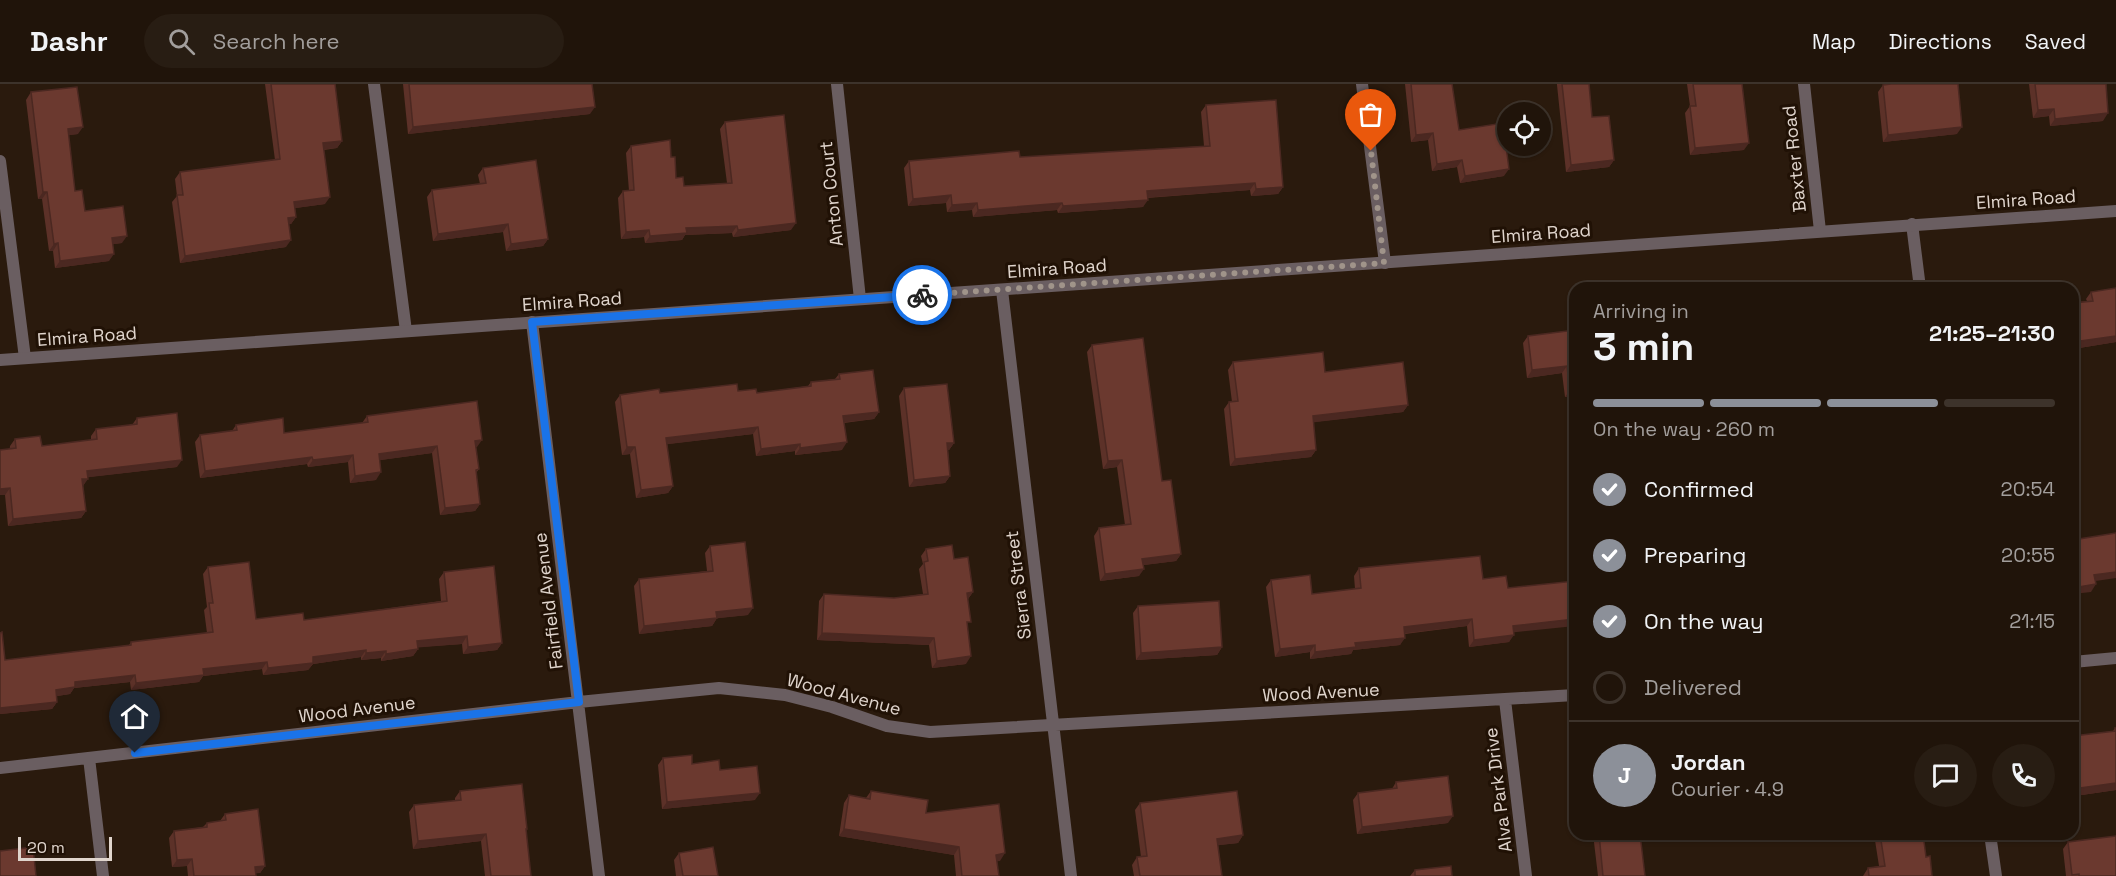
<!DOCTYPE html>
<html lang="en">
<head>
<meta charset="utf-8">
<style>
  body { margin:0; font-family:"Space Grotesk",sans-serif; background:#281d13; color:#f1f3f6; height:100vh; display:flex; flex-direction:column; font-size:22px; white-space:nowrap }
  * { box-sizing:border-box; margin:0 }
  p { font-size:20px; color:#a29e9c }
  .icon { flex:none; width:33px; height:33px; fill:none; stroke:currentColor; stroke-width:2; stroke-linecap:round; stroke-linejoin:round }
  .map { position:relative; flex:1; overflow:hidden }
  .panel { position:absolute; left:1569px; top:198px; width:510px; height:558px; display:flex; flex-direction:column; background:#20140a; border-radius:18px; box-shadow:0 2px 4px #0004,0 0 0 2px #3d332b }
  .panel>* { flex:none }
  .buttons { position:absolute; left:1497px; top:18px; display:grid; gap:12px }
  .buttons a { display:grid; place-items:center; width:54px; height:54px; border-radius:50%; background:#20140a; box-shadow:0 2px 4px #0004,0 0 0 2px #3d332b; font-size:30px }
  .scale { position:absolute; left:18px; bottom:15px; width:94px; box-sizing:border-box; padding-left:6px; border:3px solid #e0d5cd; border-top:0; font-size:16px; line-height:21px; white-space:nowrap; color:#e0d5cd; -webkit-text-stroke:4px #201105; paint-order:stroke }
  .pin { position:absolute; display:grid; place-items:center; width:51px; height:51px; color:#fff; margin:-62px -26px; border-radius:50% 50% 50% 0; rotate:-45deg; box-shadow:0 0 6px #0007 }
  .pin .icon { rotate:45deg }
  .courier { position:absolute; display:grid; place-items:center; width:60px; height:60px; margin:-30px; border:4px solid #1a73e8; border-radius:50%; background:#fff; color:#222; box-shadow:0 2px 8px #0007 }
  .summary em { font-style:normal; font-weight:800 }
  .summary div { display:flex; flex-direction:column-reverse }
  .summary { display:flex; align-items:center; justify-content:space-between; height:102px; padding:0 24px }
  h1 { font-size:39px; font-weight:800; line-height:45px }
  .bar { display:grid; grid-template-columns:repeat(4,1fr); gap:9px 6px; align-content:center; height:72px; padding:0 24px }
  .bar i { height:8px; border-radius:4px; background:#3d332b }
  .bar .on { background:#8c9099 }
  .bar p { grid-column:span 4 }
  .line { display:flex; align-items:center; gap:15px; padding:0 24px; border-top:2px solid #3d332b }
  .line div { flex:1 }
  .round { display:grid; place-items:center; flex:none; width:63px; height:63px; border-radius:32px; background:#281d13 }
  ol { padding:0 24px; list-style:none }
  li { display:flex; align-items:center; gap:18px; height:66px }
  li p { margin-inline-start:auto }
  li .icon { padding:6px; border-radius:50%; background:#8c9099; color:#fff; stroke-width:4 }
  li:last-child { color:#a29e9c }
  li i { width:33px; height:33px; border:3px solid #3d332b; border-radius:50% }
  header { display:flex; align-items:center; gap:36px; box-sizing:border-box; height:84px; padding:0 30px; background:#20140a; border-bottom:2px solid #3d332b }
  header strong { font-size:28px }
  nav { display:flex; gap:33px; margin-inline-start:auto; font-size:21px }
  .search { width:420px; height:54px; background:#281d13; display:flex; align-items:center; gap:15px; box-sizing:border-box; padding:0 21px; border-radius:33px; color:#a29e9c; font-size:22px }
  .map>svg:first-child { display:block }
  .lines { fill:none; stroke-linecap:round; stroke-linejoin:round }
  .service { stroke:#6a5e61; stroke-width:12 }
  .minor { stroke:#6a5e61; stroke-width:12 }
  .tertiary { stroke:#6a5e61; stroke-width:12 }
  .wall { fill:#5c3128 }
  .shaded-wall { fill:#4b2821 }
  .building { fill:#6b392f; stroke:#4b2821; stroke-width:1.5 }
  .done { stroke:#a0948a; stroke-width:6; stroke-dasharray:0 10.8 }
  .route { stroke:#1a73e8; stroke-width:8 }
  .labels { text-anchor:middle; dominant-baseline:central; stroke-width:6; stroke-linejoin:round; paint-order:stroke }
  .street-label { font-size:18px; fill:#e0d5cd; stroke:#201105 }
</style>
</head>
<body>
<header>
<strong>Dashr</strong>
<div class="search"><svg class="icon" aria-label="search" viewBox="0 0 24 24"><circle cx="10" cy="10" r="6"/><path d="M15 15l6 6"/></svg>Search here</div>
<nav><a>Map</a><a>Directions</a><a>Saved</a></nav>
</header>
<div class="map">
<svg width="2116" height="792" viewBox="0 0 2116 792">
  <rect width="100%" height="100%" fill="#2a1a0d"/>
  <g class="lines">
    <path class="service" d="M374 0 406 247
      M0 77 25 274"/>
    <path class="minor" d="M837 0 860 215
      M1362 0 1385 179
      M1804 0 1820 147
      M1912 140 1920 204
      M1002 206 1071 792
      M532 238 599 792
      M2073 578 2116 574
      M1505 616 1526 792
      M89 674 103 792
      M0 684 579 618 719 604 785 611 832 623 887 642 930 648 1575 611
      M1990 750 1996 792"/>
    <path class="tertiary" d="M0 276 2116 127"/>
  </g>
  <path class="wall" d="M265 0H335L342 57 337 64 324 66 325 120 295 124 296 133 291 140H289L286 163 180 179 172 118 177 112 175 95 180 88 275 76Z
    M403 0H592L590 30 408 50Z
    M1405 0H1452L1459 46 1504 92 1460 99 1457 83 1432 87 1428 56 1411 58Z
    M1557 0H1589L1592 33 1614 76 1609 83 1566 88 1557 1Z
    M1687 0H1742L1744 66 1690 71 1685 29 1690 22Z
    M2029 0H2106L2103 37 2050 42 2049 32 2033 34Z
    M1883 1 1957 50 1883 58 1878 8Z
    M31 8 78 50 68 51 75 107 85 127 122 159 113 160 109 177 55 184 53 167H49L42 115H38L26 16Z
    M1206 21 1283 103 1278 110 1251 112 1250 106 1147 114 1143 123 1058 129 1057 126 973 133 972 126 947 128 946 119 908 122 904 84 909 77 1020 73 1204 62 1201 28Z
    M725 38 791 146 733 153 732 149 685 151 682 156 645 159 644 153 621 155 618 114 623 107H629L626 69 631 62 676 94 684 102 727 99 720 45Z
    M483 84 548 155 543 162 506 167 503 148 433 157 427 113 432 106 480 100 478 91Z
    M2091 208 2116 258 2073 265V219L2087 217 2086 215Z
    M1575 246V311L1565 313 1562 289 1527 294 1523 259 1528 252Z
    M1092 261 1162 397 1181 470 1176 477 1143 481 1139 492 1100 497 1094 452 1099 444 1125 441 1117 383 1103 385 1087 268Z
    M1233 278 1325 288 1408 321 1403 328 1313 338 1316 366 1311 373 1230 382 1224 325 1229 318H1232L1228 286Z
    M839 290 879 328 874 335 844 339 842 366 795 371V367L756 372 753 350 667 360 673 402 668 409 636 414 630 370 622 371 615 318 620 311 738 307 757 309 808 302 811 298 835 295Z
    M904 304 954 359 949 366H948L950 392 945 399 909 403 899 312Z
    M367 332 477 363H475L479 385 476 389 480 420 475 427 440 431 432 369 380 376 376 396 350 399 348 378 308 383 307 380 200 394 195 358 200 351 232 347 236 341 284 349 362 339Z
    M137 334 177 383 88 393 83 402 86 427 81 434 8 442 5 411 10 362 15 355 42 362 91 356V352L96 345 132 341Z
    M710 462 748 531 717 534 712 542 639 550 634 502 639 495 707 487 705 469Z
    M926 465 954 475 973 508 968 515 966 580 932 584 929 561 817 556 819 517 824 510 894 514 923 510 919 485 923 480 921 472Z
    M208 483 256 535 304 536 441 517 439 495 444 488 502 559 497 566 463 570 462 560 418 563V565L413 572 381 577V574L361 576V573L313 580 308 586 263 591 262 585 203 592 199 598 131 606 130 598 74 604 70 610 57 612V618L52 625 0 630V549L5 576 129 561 131 558 207 549 204 526 207 523 203 490Z
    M1359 484 1483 495 1514 548 1509 558 1469 563 1467 542 1405 550 1400 561 1353 566 1351 570 1310 575V568L1275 573 1266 503 1271 496 1312 510 1355 505 1354 492Z
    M1138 522 1222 563 1217 571 1136 576 1133 529Z
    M2115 644H2116V706L2075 712 2073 698V652L2113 647Z
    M663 674 720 686 755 716 662 725 658 681Z
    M1396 698 1448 739 1357 750 1353 716 1358 709 1392 705Z
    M460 707 526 747 531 792H485L481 757 413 765 409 728 414 721 455 717V714Z
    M871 707 926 729 1000 777H997L999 792H956L954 771 839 752 844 719 849 711 866 714Z
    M1140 719 1243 751 1238 759 1218 761 1222 792H1134L1132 781 1137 773H1141L1135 726Z
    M225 730 265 782 260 789H255L256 792H188L187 782 172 783 169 754 174 747 203 743 207 739 220 737Z
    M1593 750H1640L1645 792H1598Z
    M1874 750H1923L1926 773 1932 792H1863L1868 784 1879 782Z
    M2068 758 2116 792H2066L2063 765Z
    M679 769 718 792H676L674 776Z
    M1415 786 1452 792H1410Z"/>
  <path class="shaded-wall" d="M595 23 590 30 408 50 413 43Z
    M2054 25 2049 32 2033 34 2038 26Z
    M2108 29 2103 37 2050 42 2055 35Z
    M83 43 78 50 63 52 68 45Z
    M1962 43 1957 50 1883 58 1888 51Z
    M1433 49 1428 56 1411 58 1416 51Z
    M342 57 337 64 318 66 323 59Z
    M1749 59 1744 66 1690 71 1695 64Z
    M1462 76 1457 83 1432 87 1437 80Z
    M1614 76 1609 83 1566 88 1571 81Z
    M1509 85 1504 92 1460 99 1465 92Z
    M1255 99 1250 106 1142 114 1147 107Z
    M1283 103 1278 110 1251 112 1256 105Z
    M43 108H47L42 115H38Z
    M951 111 946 119 908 122 913 115Z
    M330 113 325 120 289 125 294 118Z
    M1148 116 1143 123 1058 129 1063 122Z
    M977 119 972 126 947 128 952 121Z
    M1062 119 1057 126 973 133 978 126Z
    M296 133 291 140 283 141 288 134Z
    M796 139 791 146 733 153 738 146Z
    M508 140 503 148 433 157 438 150Z
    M737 142 732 149 685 151 682 156 645 159 650 152 686 144Z
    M649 146 644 153 621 155 626 148Z
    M127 152 122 159 107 161 112 154Z
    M548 155 543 162 506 167 511 160Z
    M291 156 286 163 180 179 185 172Z
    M58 159 53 167H49L54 160Z
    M114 170 109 177 55 184 60 177Z
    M2116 252V258L2073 265V258Z
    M1567 282 1562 289 1527 294 1532 286Z
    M1575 305V311L1565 313 1570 306Z
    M1408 321 1403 328 1308 339 1313 332Z
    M879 328 874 335 838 339 843 332Z
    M758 343 753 350 661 361 666 354Z
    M482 356 477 363 470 364 475 357Z
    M847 358 842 366 795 371 800 364Z
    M947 359H954L949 366H942Z
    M800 360 795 367 756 372 761 365Z
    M437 362 432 369 374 377 379 370Z
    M627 363H635L630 370 622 371Z
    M1316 366 1311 373 1230 382 1235 375Z
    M353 371 348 378 308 383 313 376Z
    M312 373 307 380 200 394 205 387Z
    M182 376 177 383 82 394 87 387Z
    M1122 376 1117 383 1103 385 1108 377Z
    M381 388 376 396 350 399 355 392Z
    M950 392 945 399 909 403 914 396Z
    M82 395H88L83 402Z
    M673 402 668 409 636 414 641 406Z
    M10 404 5 411H0V405Z
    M480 420 475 427 440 431 445 424Z
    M86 427 81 434 8 442 13 435Z
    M1181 470 1176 477 1137 482 1142 475Z
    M1144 485 1139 492 1100 497 1105 490Z
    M2116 488V494L2089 498 2094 491Z
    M2096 500 2091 508 2073 510V504Z
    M973 508 968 515 967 509Z
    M753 524 748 531 711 535 716 528Z
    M717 534 712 542 639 550 644 542Z
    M1472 535 1467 542 1399 550 1404 543Z
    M1575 535V542L1508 549 1513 542Z
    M822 549 934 554 929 561 817 556Z
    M1514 551 1509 558 1469 563 1474 556Z
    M467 552 462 560 412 564 417 557Z
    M1405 554 1400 561 1353 566 1351 570 1310 575 1315 568 1355 559Z
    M502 559 497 566 463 570 468 563Z
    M1315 561 1310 568 1275 573 1280 565Z
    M1222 563 1217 571 1136 576 1141 569Z
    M418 565 413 572 381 577 386 570Z
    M366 566 361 573 313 580 308 586 263 591 268 584 313 573Z
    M386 567 381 574 361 576 366 569Z
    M971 572 966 580 932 584 937 577Z
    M267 578 262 585 203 592 199 598 131 606 136 599 203 585Z
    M135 591 130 598 74 604 70 610 51 613 56 606 75 598Z
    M57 618 52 625 0 630V624Z
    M2078 690 2073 698V691Z
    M2116 699V706L2075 712 2080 704Z
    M760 709 755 716 662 725 667 718Z
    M1453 732 1448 739 1357 750 1362 743Z
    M844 745 959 763 954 771 839 752Z
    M486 750 481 757 413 765 418 757Z
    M1243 751 1238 759 1212 762 1217 755Z
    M1005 769 1000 777 991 778 996 771Z
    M192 775 187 782 172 783 177 776Z
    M265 782 260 789 250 790 255 783Z"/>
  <path class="building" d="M271 0H335L342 57 323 59 330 113 294 118 296 133 288 134 291 156 185 172 177 111H183L180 88 280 75Z
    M409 0H592L595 23 413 43Z
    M1411 0H1452L1459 46 1503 39 1509 85 1465 92 1462 76 1437 80 1433 49 1416 51Z
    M1562 0H1589L1592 33 1609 32 1614 76 1571 81Z
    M1693 0H1742L1749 59 1695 64 1690 22H1696Z
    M1891 0H1958L1962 43 1888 51 1883 1Z
    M2035 0H2106L2108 29 2055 35 2054 25 2038 26Z
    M77 3 83 43 68 45 75 107 82 106 85 127 123 122 127 152 112 154 114 170 60 177 58 159 54 160 47 108H43L31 8Z
    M1276 16 1283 103 1256 105 1255 99 1147 107 1148 116 1063 122 1062 119 978 126 977 119 952 121 951 111 913 115 909 77 1019 67 1020 73 1210 62 1206 21Z
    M784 31 796 139 738 146 737 142 686 144 687 149 650 152 649 146 626 148 623 107 634 106 631 62 670 56 671 73H675L676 94 683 93 684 102 732 99 725 38Z
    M536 76 548 155 511 160 508 140 438 150 432 106 486 99 483 84Z
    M2116 204V252L2073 258V219L2093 217 2091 208Z
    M1575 246V305L1570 306 1567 282 1532 286 1528 252Z
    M1143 254 1162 397 1171 396 1181 470 1142 475 1144 485 1105 490 1099 444 1131 440 1122 376 1108 377 1092 261Z
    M1323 268 1325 288 1403 278 1408 321 1313 332 1316 366 1235 375 1229 318 1238 317 1233 278Z
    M873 286 879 328 843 332 847 358 800 364V360L761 365 758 343 666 354 673 402 641 406 635 363H627L620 311 659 305 660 309 737 300 738 307 756 305 757 309 811 302V298L840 295 839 290Z
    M947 300 954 359H947L950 392 914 396 904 304Z
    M477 317 482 356 475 357 479 385 476 386 480 420 445 424 437 362 379 370 381 388 355 392 353 371 313 376 312 373 205 387 200 351 237 346 236 341 283 334 284 349 368 338 367 332Z
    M177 329 182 376 87 387 88 395H82L86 427 13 435 10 404 0 405V366L16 364 15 355 40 352 42 362 97 355 96 345 137 340V334Z
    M2116 449V488L2094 491 2096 500 2073 504V456Z
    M745 458 753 524 716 528 717 534 644 542 639 495 713 487 710 462Z
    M952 461 954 475 968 473 973 508 967 509 971 538H967L971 572 937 577 934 554 822 549 824 510 894 514 928 510 924 478 928 477 926 465Z
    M1480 472 1483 495 1506 492 1508 504 1575 497V535L1513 542 1514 551 1474 556 1472 535 1404 543 1405 554 1355 559 1356 563 1315 568V561L1280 565 1271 496 1310 491 1312 510 1361 504 1359 484Z
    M249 478 256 535 303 529 304 536 447 517 444 488 494 482 502 559 468 563 467 552 417 557 418 565 386 570V567L366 569V566L313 573V579L268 584 267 578 203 585 204 591 136 599 135 591 75 598V603L56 606 57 618 0 624V549L2 548 5 576 131 561V558L213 548 209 519H213L208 483Z
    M1219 517 1222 563 1141 569 1138 522Z
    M2115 644H2116V699L2080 704 2078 690 2073 691V652L2116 647Z
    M692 671V680L719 676 720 686 757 682 760 709 667 718 663 674Z
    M1448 692 1453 732 1362 743 1358 709 1397 704 1396 698Z
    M522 700 527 745H526L531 792H491L486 750 418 757 414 721 461 716 460 707Z
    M871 707 928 716 926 729 999 720 1005 769 996 771 999 792H962L959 763 844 745 849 711 870 715Z
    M1237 707 1243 751 1217 755 1222 792H1140L1137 773 1147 772 1140 719Z
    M258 725 265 782 255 783 256 792H194L192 775 177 776 174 747 207 743V739L226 736 225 730Z
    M1599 750H1640L1645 792H1603Z
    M1880 750H1923L1926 773 1930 772 1932 792H1869L1868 784 1885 782Z
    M2116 752V792H2079V790L2072 791 2068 758Z
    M33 763 36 792H0V767Z
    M713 763 718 792H683L679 769Z
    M1451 782 1452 792H1415V786Z"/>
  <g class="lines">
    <path class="done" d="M922 211 1384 179 1371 67"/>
    <path class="route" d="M135 669 579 618 532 238 922 211"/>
  </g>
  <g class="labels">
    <g class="street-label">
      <text transform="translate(1794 75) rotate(-96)">Baxter Road</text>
      <text transform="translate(831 110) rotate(-96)">Anton Court</text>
      <text transform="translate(2026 115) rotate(-4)">Elmira Road</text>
      <text transform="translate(1541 149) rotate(-4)">Elmira Road</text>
      <text transform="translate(1057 184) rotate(-4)">Elmira Road</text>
      <text transform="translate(572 217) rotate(-4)">Elmira Road</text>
      <text transform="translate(87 252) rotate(-4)">Elmira Road</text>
      <text transform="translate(1018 501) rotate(-97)">Sierra Street</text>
      <text transform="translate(548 517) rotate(-97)">Fairfield Avenue</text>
      <text transform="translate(1321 608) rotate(-3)">Wood Avenue</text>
      <text transform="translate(844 610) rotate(15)">Wood Avenue</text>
      <text transform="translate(357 625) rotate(-7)">Wood Avenue</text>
      <text transform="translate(1498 706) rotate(-97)">Alva Park Drive</text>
    </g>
  </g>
</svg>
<div class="buttons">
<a><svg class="icon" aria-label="locate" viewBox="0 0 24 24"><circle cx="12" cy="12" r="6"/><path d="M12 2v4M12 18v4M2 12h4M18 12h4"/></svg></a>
</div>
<div class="scale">20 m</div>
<div class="pin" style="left:1371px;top:67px;background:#ea580c"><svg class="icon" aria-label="bag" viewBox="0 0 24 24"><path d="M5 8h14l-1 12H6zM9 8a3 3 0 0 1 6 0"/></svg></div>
<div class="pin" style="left:135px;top:669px;background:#1f2937"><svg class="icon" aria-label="home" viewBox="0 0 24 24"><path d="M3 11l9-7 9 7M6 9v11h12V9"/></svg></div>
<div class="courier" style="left:922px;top:211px"><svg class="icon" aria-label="bike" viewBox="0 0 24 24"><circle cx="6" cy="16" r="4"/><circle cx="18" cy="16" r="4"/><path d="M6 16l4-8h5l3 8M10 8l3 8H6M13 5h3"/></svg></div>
<section class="panel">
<div class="summary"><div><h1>3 min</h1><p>Arriving in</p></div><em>21:25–21:30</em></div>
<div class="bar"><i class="on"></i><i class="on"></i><i class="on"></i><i></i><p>On the way · 260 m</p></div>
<ol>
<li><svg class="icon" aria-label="check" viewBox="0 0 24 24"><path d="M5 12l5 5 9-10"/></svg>Confirmed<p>20:54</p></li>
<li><svg class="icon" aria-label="check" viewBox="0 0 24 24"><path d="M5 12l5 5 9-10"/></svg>Preparing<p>20:55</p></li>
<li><svg class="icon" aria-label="check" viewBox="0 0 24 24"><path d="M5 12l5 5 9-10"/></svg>On the way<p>21:15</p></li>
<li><i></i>Delivered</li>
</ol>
<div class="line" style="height:108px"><b class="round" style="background:#8c9099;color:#fff">J</b><div><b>Jordan</b><p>Courier · 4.9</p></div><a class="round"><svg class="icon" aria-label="chat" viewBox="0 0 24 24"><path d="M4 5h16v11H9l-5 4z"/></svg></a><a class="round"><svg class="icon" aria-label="phone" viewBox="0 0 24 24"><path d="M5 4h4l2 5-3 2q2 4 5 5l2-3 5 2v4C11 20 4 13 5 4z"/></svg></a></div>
</section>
</div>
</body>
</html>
